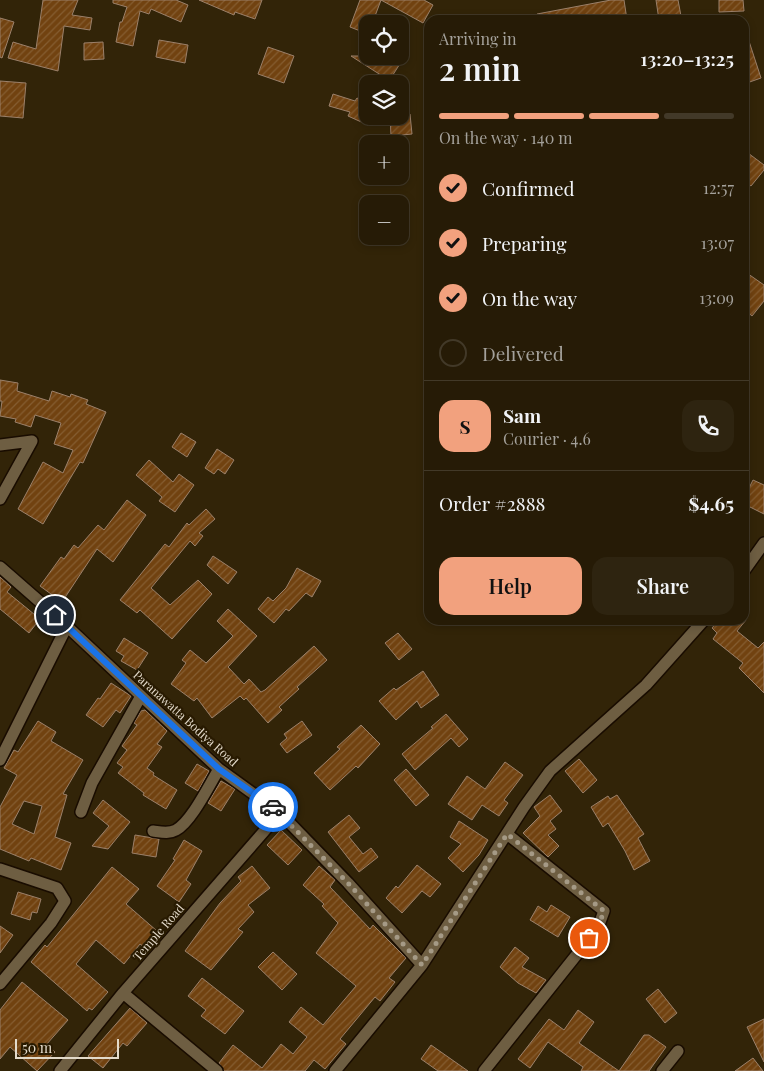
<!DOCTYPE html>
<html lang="en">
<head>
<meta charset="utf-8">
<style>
  body { margin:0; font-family:"Playfair Display",serif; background:#2e2410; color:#f1f3f6; height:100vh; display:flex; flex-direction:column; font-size:19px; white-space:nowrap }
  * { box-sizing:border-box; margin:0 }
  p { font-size:16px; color:#a4a19b }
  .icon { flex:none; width:28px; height:28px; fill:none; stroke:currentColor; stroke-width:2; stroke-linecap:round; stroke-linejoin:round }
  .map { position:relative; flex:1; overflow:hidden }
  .side { position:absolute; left:424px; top:15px; width:325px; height:610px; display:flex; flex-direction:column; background:#261b06; border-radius:15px; box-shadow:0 2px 8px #0003,0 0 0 1px #423928 }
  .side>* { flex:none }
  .fabs { position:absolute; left:359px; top:15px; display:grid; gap:10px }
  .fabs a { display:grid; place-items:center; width:50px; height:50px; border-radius:10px; background:#261b06; box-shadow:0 2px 8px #0003,0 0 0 1px #423928; font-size:25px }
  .scale { position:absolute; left:15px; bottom:12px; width:104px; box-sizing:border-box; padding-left:5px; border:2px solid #e3daca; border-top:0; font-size:14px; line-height:18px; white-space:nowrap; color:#e3daca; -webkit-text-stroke:4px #281a01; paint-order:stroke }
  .pin { position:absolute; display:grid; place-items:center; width:42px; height:42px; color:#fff; margin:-21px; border:2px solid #fff; border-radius:50%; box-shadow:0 1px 5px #0007 }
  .courier { position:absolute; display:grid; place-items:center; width:50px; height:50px; margin:-25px; border:4px solid #1a73e8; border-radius:50%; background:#fff; color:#222; box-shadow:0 1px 6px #0007 }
  .head em { font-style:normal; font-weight:600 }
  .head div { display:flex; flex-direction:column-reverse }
  .head { display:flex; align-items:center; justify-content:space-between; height:85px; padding:0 15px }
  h1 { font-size:32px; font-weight:600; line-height:38px }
  .bar { display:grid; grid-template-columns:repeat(4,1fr); gap:8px 5px; align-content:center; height:60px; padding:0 15px }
  .bar i { height:6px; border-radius:4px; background:#423928 }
  .bar .current { background:#f2a17e }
  .bar p { grid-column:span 4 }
  .line { display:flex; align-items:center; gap:12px; padding:0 15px; border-top:1px solid #423928 }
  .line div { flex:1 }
  .round { display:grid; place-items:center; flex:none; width:52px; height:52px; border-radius:15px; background:#2e2410 }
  ol { padding:0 15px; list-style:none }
  li { display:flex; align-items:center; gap:15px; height:55px }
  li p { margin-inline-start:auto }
  li .icon { padding:5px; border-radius:50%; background:#f2a17e; color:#111; stroke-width:4 }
  li:last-child { color:#a4a19b }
  li i { width:28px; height:28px; border:2px solid #423928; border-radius:50% }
  .action { display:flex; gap:10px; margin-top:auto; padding:10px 15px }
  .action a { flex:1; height:58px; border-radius:15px; background:#f2a17e; color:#111; font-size:20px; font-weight:600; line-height:58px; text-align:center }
  .action a+a { background:#2e2410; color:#f1f3f6 }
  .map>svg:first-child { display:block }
  .building { fill:url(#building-hatch); stroke:#9b806a; fill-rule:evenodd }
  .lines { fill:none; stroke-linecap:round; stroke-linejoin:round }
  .minor-casing { stroke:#190c00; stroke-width:14 }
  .minor { stroke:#6e5e42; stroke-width:11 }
  .done { stroke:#a59a86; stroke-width:5; stroke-dasharray:0 9 }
  .route { stroke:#1a73e8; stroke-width:6 }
  .labels { text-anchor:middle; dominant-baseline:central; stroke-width:4.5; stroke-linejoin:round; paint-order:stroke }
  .street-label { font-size:12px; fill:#e3daca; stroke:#281a01 }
</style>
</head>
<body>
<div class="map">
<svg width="764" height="1071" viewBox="0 0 764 1071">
  <defs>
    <pattern id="building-hatch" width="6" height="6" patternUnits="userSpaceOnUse" patternTransform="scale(1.25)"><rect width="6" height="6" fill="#714210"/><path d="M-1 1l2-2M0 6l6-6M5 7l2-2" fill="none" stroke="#855d31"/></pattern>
  </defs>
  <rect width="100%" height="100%" fill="#322408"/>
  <path class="building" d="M43 0H78L72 15 92 18 90 30 64 26 58 71 8 58 13 42 36 49Z
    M113 0H176L188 5 181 22 151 9 149 14 140 11 133 46 116 42 120 22H122L127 7 113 3Z
    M199 0H262L255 19 235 12 234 15Z
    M360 0H424L433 5 423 23 381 0 372 24H368V34L350 27Z
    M611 0H624L627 20H537V14Z
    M656 0H678L681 16 659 20Z
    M719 0H743L744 11 719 12Z
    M0 18 14 22 2 58 0 57Z
    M744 32H746L761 78 744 84Z
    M159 40 188 45 185 63 156 57Z
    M103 42 104 59 84 60V43Z
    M268 47 294 56 284 83 258 74Z
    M351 56H405L387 84V79Z
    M0 81 26 83 23 118 0 116Z
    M333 94 355 101 357 98 368 103V125L348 116 350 112 329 106Z
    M410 114 412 134 402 135 403 141 391 136 390 116Z
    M744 150 764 165V170L751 186 744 181Z
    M744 271 764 285V301L752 316 744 309Z
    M0 380 18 383 17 391 49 401 52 391 70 397 71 394 88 400 86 404 106 412 83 463 80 462 43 524 18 509 43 462 63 473 73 450 54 444 61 423 35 415 31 427 15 422 16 419 0 416 2 401H0Z
    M181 433 196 442 187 457 172 447Z
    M217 449 234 460 225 474 218 469 214 474 205 468Z
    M149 460 173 482 179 474 194 485 175 512 159 501 162 497 136 475Z
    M753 480 764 485V514L744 504V498Z
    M127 500 146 515 113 562 97 549 62 602 40 586 61 557 64 559 74 545 78 548 98 525 104 530Z
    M206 509 215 519 199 533 203 536 195 546 190 541 151 588 170 605 198 580 212 594 172 639 140 610 137 613 120 600 165 544 169 547 187 523 189 525Z
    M213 556 237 572 228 584 207 565Z
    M297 568 321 581 312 597 306 593 289 611 286 609 274 623 258 609 268 597 273 601 286 588Z
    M0 577 11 587 7 592 40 619 29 633 0 609Z
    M228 609 257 636 228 667 244 684 249 679 261 692 265 690 314 646 327 660 297 687 299 689 279 707 282 710 268 723 246 698 244 700 240 696 212 718 197 698 194 701 171 684 186 663 182 660 190 650 206 663 233 636 217 621Z
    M719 620H746L737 631 758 648 764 642V693L739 668 743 663 713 639 717 633 712 628Z
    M398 633 412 649 399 660 385 643Z
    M124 638 148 653 137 670 121 661 124 656 116 651Z
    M423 671 439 695 421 708 417 701 396 720 379 701 394 688 396 690Z
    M111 683 131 696 120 713 116 710 103 727 86 715 98 698 100 699Z
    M145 710 167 731 157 744 162 747 147 768 154 773 153 775 177 790 166 809 143 795 144 793 118 773 123 767 117 763 127 750 122 746 137 725 134 723 141 711Z
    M446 714 468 739 459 747 451 738 415 770 402 754 433 728 431 727Z
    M38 721 56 732 51 741 83 760 63 794 67 795 55 837 71 843 61 870 31 858 29 861 0 849V807L17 775 4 768 14 750 18 752ZM24 801 42 806 34 834 12 824Z
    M302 721 312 735 287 753 280 744 287 738 284 734Z
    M361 725 380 744 358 768 356 766 330 790 314 773 340 749 337 747Z
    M579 759 597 780 583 793 565 771Z
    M505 762 523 775 504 800 508 803 499 816 482 805 472 820 448 804 467 776 485 789Z
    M197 764 209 771 198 791 185 783Z
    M406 769 429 795 416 806 394 780Z
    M221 781 235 789 221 811 208 803Z
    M550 795 562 811 550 821 556 829 548 835 559 846 548 857 523 833 540 816 534 807Z
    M617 795 644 834 638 838 650 861 634 870 625 851 608 823 603 827 591 807 608 796 610 799Z
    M103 800 130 822 108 849 92 846 109 826 93 813Z
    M349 815 360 828 349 837 363 854 371 848 378 857 359 872 328 832Z
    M459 821 488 840 479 855 463 872 448 858 461 844 450 837Z
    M281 830 302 850 288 865 267 845Z
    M135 835 159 839 156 857 132 853Z
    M184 840 202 851 186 880 191 884 179 902 157 886 175 860 173 859Z
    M417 865 441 884 430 897 422 891 402 913 386 898 396 886 398 888Z
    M252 866 270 888 248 905 254 912 238 929 243 932 211 970 185 951 220 903 241 881 238 877Z
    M319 866 335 880 330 887 370 929 373 925 406 958 389 978 395 982 380 1001 375 997 340 1039 346 1044 325 1069 314 1060 305 1071H224L219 1063 233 1045 262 1068 281 1044 293 1054 307 1037 289 1022 301 1007 323 1025 356 986 316 953 338 923 322 906 324 904 303 885Z
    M112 867 139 889 126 904 157 931 144 947 140 944 124 964 96 940 76 964 108 992 92 1010 89 1008 87 1011 31 962 45 945 47 947Z
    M18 892 41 899 37 913 32 912 30 920 11 914Z
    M551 905 570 917 558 937 530 920 538 906 547 912Z
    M0 926 13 935 0 953Z
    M515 947 529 958 522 967 546 980 536 993 518 983 500 967Z
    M273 952 297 974 282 990 258 967Z
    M202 978 244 1011 225 1034 201 1016 206 1010 188 996Z
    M22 982 68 1020 46 1045 55 1052 37 1071 10 1047 0 1059V1010Z
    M658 989 677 1013 665 1023 646 999Z
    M130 1008 147 1023 127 1046 123 1043 103 1068 88 1056Z
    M578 1010 594 1022 579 1043 619 1071H581L583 1067 548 1042 530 1068 518 1059 549 1019 564 1030Z
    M764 1019V1062L747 1027Z
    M644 1035H649L666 1047 649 1071H619Z
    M431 1045 468 1071H438L421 1059Z
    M753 1058 763 1071H735Z"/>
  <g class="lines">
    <g class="minor-casing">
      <path id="minor" d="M0 445 32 441
        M0 499 32 441
        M0 567 55 615 219 769 280 813 348 883 422 965 335 1071
        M744 571 764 543
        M0 760 67 626
        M81 812 92 783 141 696
        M153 831C161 832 169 834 176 830 192 821 209 785 219 769
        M0 869 57 888 65 901 51 923 0 984
        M422 965 524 807 550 771 646 685 704 620
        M123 993 217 1071
        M60 1071 123 993 280 813
        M484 1071 578 953 600 922 604 911 507 834
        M662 1071 678 1051"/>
    </g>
    <use href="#minor" class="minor"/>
  </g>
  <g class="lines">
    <path class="done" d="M273 807 348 883 422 965 507 834 604 911 600 922 589 938"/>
    <path class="route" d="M55 615 219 769 273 807"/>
  </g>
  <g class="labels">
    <g class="street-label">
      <text transform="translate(186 718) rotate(42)">Paranawatta Bodiya Road</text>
      <text transform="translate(158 932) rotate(-49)">Temple Road</text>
    </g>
  </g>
</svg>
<div class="fabs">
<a><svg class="icon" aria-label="locate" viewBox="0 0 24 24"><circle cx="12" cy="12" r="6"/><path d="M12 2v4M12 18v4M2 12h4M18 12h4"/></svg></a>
<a><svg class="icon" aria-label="layers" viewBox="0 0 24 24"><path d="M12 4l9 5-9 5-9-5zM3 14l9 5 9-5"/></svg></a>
<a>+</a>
<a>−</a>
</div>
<div class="scale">50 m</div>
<div class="pin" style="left:589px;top:938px;background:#ea580c"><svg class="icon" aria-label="bag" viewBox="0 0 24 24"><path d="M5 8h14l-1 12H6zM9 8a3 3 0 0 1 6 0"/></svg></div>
<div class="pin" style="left:55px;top:615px;background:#1f2937"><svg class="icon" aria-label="home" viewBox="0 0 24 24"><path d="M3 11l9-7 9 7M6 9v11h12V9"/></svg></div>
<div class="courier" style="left:273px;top:807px"><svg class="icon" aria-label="car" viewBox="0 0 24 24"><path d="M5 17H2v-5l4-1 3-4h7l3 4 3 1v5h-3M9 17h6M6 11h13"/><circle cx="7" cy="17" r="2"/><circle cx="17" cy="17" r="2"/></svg></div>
<section class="side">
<div class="head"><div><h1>2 min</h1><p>Arriving in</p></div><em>13:20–13:25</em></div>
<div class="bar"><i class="current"></i><i class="current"></i><i class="current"></i><i></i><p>On the way · 140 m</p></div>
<ol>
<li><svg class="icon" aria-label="check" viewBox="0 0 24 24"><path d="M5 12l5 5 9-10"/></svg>Confirmed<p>12:57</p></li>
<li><svg class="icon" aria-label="check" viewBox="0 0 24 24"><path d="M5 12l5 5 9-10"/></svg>Preparing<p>13:07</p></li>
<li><svg class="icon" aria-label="check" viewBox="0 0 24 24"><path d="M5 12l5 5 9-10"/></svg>On the way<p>13:09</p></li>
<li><i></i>Delivered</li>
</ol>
<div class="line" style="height:90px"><b class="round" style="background:#f2a17e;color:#111">S</b><div><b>Sam</b><p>Courier · 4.6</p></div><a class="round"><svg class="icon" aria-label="phone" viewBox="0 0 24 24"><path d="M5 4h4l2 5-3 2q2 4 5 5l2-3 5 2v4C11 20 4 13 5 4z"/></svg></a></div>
<div class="line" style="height:65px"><div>Order #2888</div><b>$4.65</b></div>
<div class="action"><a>Help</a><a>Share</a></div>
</section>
</div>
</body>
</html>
